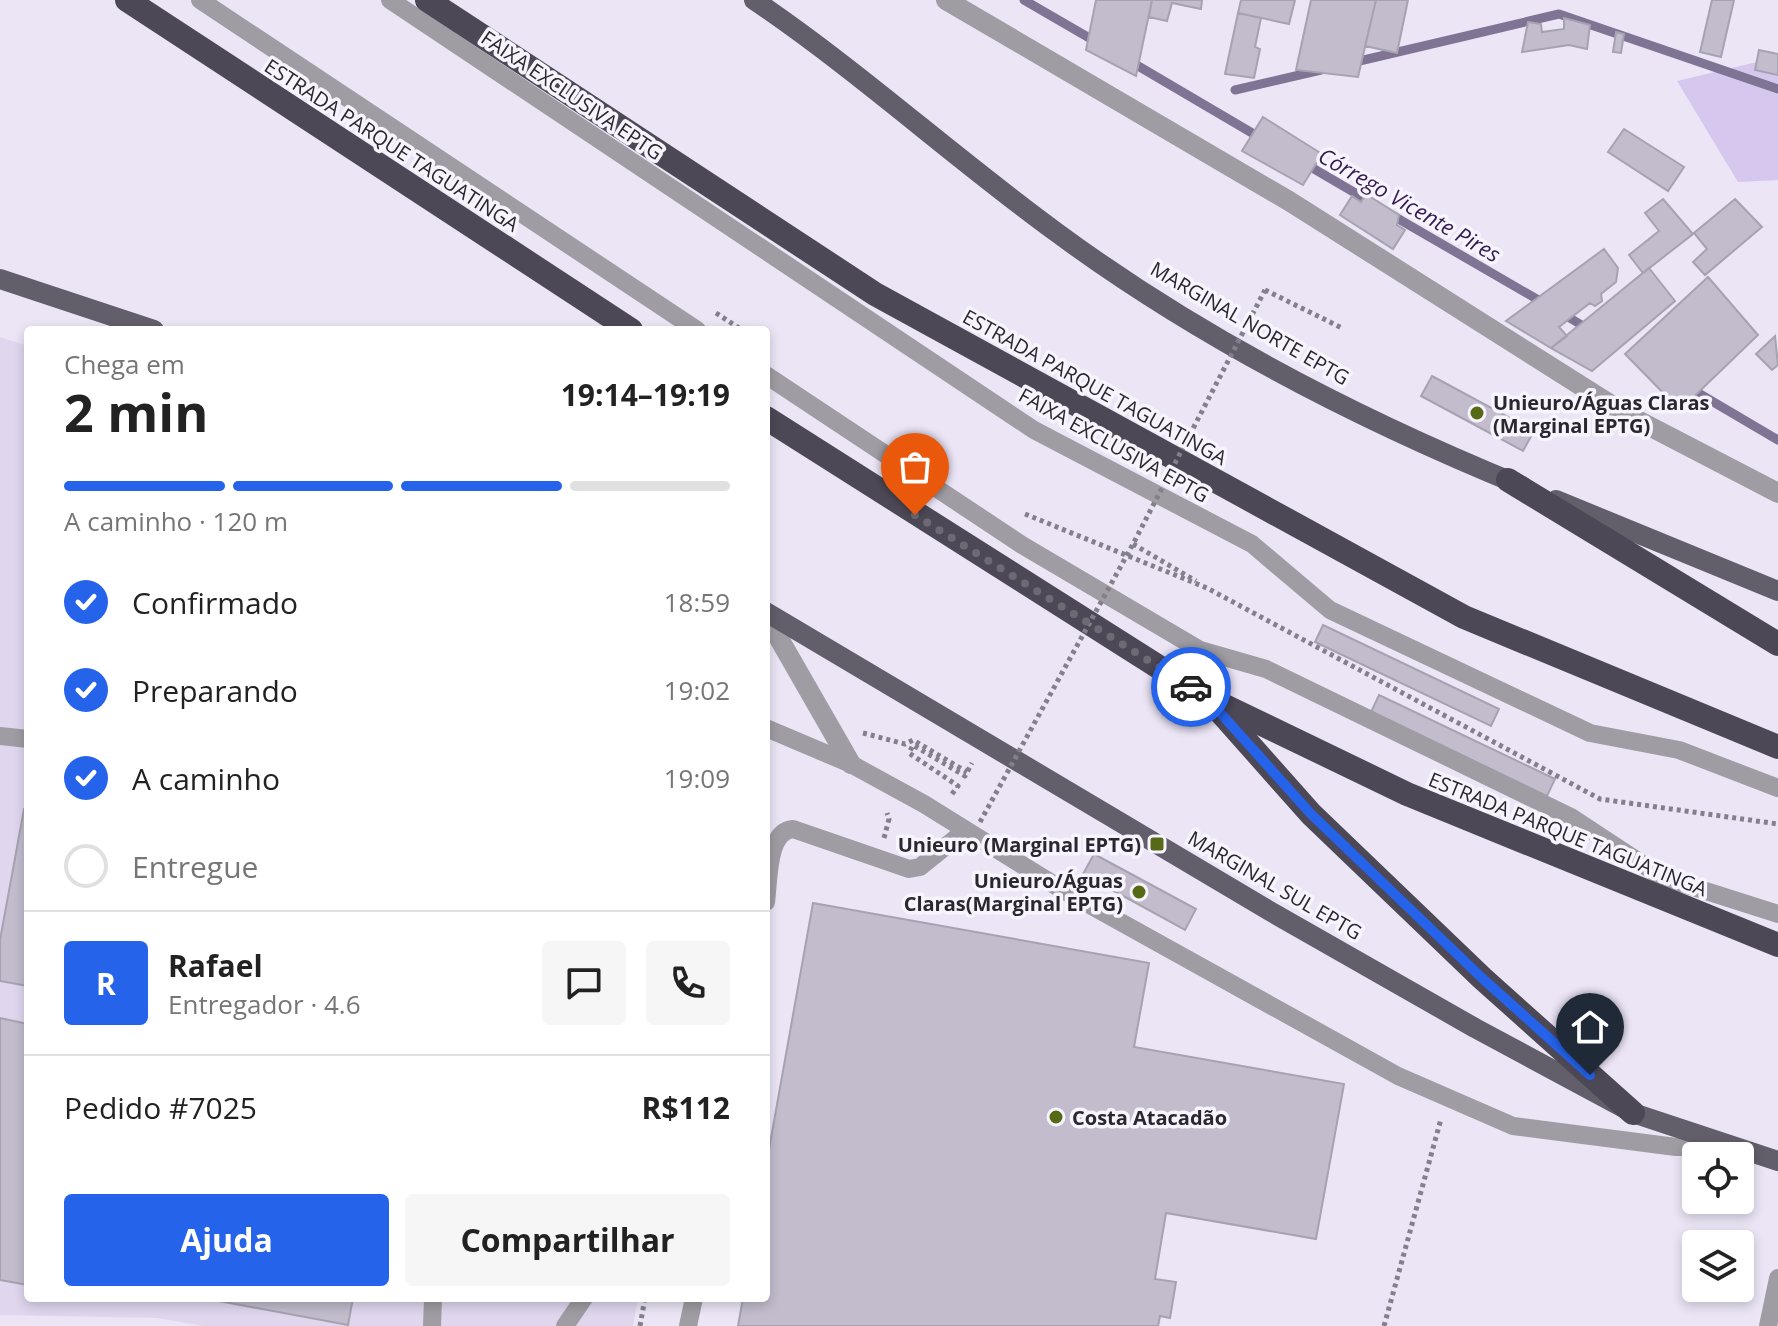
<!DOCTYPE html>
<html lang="pt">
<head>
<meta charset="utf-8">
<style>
  body { margin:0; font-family:"Open Sans",sans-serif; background:#f6f6f6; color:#222; height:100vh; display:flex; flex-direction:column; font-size:30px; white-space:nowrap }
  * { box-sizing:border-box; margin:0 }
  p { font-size:26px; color:#767676 }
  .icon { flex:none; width:44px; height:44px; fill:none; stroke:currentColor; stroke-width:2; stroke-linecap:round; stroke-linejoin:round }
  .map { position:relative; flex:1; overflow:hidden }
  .details { position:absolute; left:24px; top:326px; width:746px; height:976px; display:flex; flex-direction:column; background:#fff; border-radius:8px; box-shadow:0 4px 12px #0003 }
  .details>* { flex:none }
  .fabs { position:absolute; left:1682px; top:1142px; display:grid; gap:16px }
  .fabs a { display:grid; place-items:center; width:72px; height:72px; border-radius:8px; background:#fff; box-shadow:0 4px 12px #0003; font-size:40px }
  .pin { position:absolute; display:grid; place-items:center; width:68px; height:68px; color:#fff; margin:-82px -34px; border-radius:50% 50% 50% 0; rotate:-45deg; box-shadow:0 0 8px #0007 }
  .pin .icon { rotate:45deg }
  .courier { position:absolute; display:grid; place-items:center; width:80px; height:80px; margin:-40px; border:6px solid #2563eb; border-radius:50%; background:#fff; color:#222; box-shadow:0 2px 10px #0007 }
  .summary em { font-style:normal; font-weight:700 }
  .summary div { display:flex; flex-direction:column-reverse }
  .summary { display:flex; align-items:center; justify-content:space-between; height:136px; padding:0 40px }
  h1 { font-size:52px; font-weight:700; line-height:60px }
  .bar { display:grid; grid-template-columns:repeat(4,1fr); gap:12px 8px; align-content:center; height:96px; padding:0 40px }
  .bar i { height:10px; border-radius:6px; background:#e0e0e0 }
  .bar .active { background:#2563eb }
  .bar p { grid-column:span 4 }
  .line { display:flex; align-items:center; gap:20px; padding:0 40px; border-top:2px solid #e0e0e0 }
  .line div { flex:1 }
  .round { display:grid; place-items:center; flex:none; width:84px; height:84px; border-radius:8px; background:#f6f6f6 }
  ol { padding:0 40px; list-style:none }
  li { display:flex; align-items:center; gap:24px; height:88px }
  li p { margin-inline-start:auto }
  li .icon { padding:8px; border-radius:50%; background:#2563eb; color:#fff; stroke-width:4 }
  li:last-child { color:#767676 }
  li i { width:44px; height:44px; border:4px solid #e0e0e0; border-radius:50% }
  .cta { display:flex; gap:16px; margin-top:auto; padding:16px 40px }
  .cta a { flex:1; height:92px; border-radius:8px; background:#2563eb; color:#fff; font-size:32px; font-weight:700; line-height:92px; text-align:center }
  .cta a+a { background:#f6f6f6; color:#222 }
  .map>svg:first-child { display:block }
  .built { fill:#e0d7ef }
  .green { fill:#d6c7ef }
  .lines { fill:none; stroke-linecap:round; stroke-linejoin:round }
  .stream { stroke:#7f7494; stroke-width:9 }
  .building { fill:#c2bccd; stroke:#a7a2b1; stroke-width:2 }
  .path { stroke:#84808b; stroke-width:5; stroke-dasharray:4 4; stroke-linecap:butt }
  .lane { stroke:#9f9ca3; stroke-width:18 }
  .street { stroke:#9f9ca3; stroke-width:20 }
  .primary { stroke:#625e6a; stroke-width:20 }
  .highway { stroke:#4d4856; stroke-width:24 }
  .path-bridge { stroke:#84808b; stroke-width:5; stroke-dasharray:4 4; stroke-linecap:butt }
  .done { stroke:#6e6a74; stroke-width:8; stroke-dasharray:0 14.4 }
  .route { stroke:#2563eb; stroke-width:10 }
  .poi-dot { fill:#566916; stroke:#f7f4fe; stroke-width:3 }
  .labels { text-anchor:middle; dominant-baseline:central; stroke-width:7; stroke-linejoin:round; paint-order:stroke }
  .street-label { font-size:20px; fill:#2a282e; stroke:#f7f4fe }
  .poi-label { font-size:20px; font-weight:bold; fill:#2a282e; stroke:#f7f4fe; text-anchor:start }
  .water-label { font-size:22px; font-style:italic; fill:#351c52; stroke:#f7f4fe }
</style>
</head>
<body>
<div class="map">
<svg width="1778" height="1326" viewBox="0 0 1778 1326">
  <rect width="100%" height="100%" fill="#ebe5f6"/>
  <path class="built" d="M0 337 28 346V1298H638L633 1326H204L157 1318 0 1315Z"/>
  <path class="green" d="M1778 57V180L1738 182 1677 81Z"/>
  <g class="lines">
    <path class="stream" d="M1024 0 1098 43
      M1128 60 1264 140
      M1351 63 1559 14 1778 89
      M1235 90 1321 70
      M1304 163 1374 204
      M1390 214 1547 305
      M1560 312 1588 329
      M1688 387 1778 440"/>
  </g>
  <path class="building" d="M1096 0H1152L1136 76 1086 50Z
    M1152 0H1202L1201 9 1172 3 1167 21 1149 17Z
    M1241 0H1295L1289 24 1238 13Z
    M1241 0H1295L1289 24 1238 13Z
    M1311 0H1376L1358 77 1296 70Z
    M1376 0H1408L1397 53 1365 46Z
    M1376 0H1408L1397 53 1365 46Z
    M1712 0H1734L1721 57 1700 52Z
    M1238 13 1261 18 1255 47 1260 49 1254 78 1225 74Z
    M1564 18 1590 25 1587 49 1569 45 1522 52 1528 22 1541 24 1542 32 1564 29Z
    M1616 32 1624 34 1621 53 1613 52Z
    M1759 50 1778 54V75L1755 70Z
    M1263 117 1322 154 1303 185 1242 151Z
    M1624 129 1684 167 1668 191 1608 152Z
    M1624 129 1684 167 1668 191 1608 152Z
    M1366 194 1399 215 1397 225 1405 230 1393 249 1340 215 1352 196 1361 202Z
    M1663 199 1693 234 1643 273 1629 255 1659 231 1645 213Z
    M1735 199 1762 227 1705 275 1693 262 1707 249 1694 233Z
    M1735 199 1762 227 1705 275 1693 262 1707 249 1694 233Z
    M1604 249 1618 268 1616 282 1601 294 1602 301 1595 306 1590 303 1559 327 1567 336 1551 348 1506 321Z
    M1649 268 1675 301 1592 371 1551 348Z
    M1708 277 1758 335 1680 410 1625 354Z
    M1775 336 1778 365 1772 370 1756 354Z
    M1775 336 1778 365 1772 370 1756 354Z
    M1432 376 1534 431 1523 451 1421 396Z
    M1323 625 1499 709 1491 726 1315 642Z
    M1379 695 1555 779 1547 796 1371 712Z
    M24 809 28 810V986L0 981V940Z
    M1094 854 1196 909 1185 930 1083 874Z
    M813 903 1149 963 1134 1047 1344 1084 1316 1239 1166 1213 1155 1279 1176 1282 1170 1318 1160 1316 1158 1326H738L743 1298H766V1166Z
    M0 1018 28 1024V1285L0 1280Z
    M203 1298H353L348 1325Z"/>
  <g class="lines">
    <path class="path" d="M1265 290 1342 328
      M716 313 742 330
      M1025 514 1207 588 1600 799 1778 824
      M1133 544 1196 581
      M863 733 905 744 913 740 967 772
      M952 794 958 786 909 753 913 745 965 776 972 763
      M884 838 889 819 887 813
      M640 1326 645 1298
      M1384 1326 1441 1119"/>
    <path class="lane" d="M200 0 697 330
      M390 0 1034 430 1252 544 1330 610 1590 733 1679 750 1778 788
      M766 375 1022 545 1200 650 1266 669 1571 817 1662 877 1778 914
      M766 728 851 764 924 804 1061 889 1398 1076 1513 1126 1676 1147H1725
      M0 736 28 739
      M766 902C769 881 767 831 793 829L909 869 920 867 966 830
      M432 1326 433 1298
      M565 1326 584 1298
      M688 1326 694 1298
      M1768 1326 1778 1278"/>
    <path class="street" d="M946 0 1289 201 1624 413 1778 493
      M766 616 851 764"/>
    <path class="primary" d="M754 0C859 71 953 157 1056 232 1197 336 1360 420 1522 486
      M0 279 154 330
      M1556 500 1778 591
      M766 612 1268 910 1475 1028 1633 1113 1778 1161"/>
    <path class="highway" d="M127 0 631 330
      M427 0 875 294 1464 617 1778 747
      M766 418 1206 697 1407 794 1778 945
      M1508 480 1778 644
      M1216 707 1311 814 1482 978 1633 1113"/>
    <path class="path-bridge" d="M980 822 1133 544 1265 290"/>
  </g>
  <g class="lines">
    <path class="done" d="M915 515 1191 687"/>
    <path class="route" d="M1191 687 1206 697 1311 814 1482 978 1590 1075"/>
  </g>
  <g class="poi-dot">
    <circle cx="1477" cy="413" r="8"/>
    <rect x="1149" y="836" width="16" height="16" rx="4"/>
    <circle cx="1139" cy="892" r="8"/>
    <circle cx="1056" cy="1117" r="8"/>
  </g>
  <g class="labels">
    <g class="street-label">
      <text transform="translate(572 95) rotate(34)">FAIXA EXCLUSIVA EPTG</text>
      <text transform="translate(392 145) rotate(33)">ESTRADA PARQUE TAGUATINGA</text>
      <text transform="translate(1250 323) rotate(30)">MARGINAL NORTE EPTG</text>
      <text transform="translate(1095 387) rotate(29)">ESTRADA PARQUE TAGUATINGA</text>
      <text transform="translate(1114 445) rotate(29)">FAIXA EXCLUSIVA EPTG</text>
      <text transform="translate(1568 834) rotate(22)">ESTRADA PARQUE TAGUATINGA</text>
      <text transform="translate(1275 885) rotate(30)">MARGINAL SUL EPTG</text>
    </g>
    <g class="poi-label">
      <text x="1493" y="402">Unieuro/Águas Claras<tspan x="1493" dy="23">(Marginal EPTG)</tspan></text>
      <text x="1141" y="844" text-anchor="end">Unieuro (Marginal EPTG)</text>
      <text x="1123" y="880" text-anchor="end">Unieuro/Águas<tspan x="1123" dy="23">Claras(Marginal EPTG)</tspan></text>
      <text x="1072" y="1117">Costa Atacadão</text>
    </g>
    <g class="water-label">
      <text transform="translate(1410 204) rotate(30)">Córrego Vicente Pires</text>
    </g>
  </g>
</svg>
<div class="fabs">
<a><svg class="icon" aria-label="locate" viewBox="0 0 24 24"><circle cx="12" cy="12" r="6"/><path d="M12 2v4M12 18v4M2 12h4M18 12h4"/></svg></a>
<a><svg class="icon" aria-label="layers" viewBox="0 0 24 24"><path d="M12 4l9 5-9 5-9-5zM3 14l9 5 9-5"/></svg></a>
</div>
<div class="pin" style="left:915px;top:515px;background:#ea580c"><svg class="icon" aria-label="bag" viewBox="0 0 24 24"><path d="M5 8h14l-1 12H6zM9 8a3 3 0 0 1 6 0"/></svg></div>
<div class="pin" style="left:1590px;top:1075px;background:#1f2937"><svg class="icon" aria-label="home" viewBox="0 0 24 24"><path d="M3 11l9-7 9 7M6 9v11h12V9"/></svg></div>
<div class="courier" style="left:1191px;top:687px"><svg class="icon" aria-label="car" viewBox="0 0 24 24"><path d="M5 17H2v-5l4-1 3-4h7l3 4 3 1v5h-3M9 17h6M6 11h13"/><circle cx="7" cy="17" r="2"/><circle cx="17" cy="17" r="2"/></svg></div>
<section class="details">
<div class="summary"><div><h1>2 min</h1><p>Chega em</p></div><em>19:14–19:19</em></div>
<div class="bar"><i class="active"></i><i class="active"></i><i class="active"></i><i></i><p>A caminho · 120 m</p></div>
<ol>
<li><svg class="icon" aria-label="check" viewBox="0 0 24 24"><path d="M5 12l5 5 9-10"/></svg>Confirmado<p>18:59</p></li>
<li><svg class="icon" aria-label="check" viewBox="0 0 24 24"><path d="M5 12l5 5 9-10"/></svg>Preparando<p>19:02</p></li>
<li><svg class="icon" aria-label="check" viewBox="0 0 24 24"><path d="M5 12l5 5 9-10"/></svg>A caminho<p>19:09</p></li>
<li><i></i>Entregue</li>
</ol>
<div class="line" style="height:144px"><b class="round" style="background:#2563eb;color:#fff">R</b><div><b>Rafael</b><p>Entregador · 4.6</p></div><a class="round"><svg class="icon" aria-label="chat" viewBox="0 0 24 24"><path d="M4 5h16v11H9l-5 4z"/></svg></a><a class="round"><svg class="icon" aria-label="phone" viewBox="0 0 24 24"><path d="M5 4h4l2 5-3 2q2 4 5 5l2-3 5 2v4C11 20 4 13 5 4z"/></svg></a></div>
<div class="line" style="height:104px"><div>Pedido #7025</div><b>R$112</b></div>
<div class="cta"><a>Ajuda</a><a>Compartilhar</a></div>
</section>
</div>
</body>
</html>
